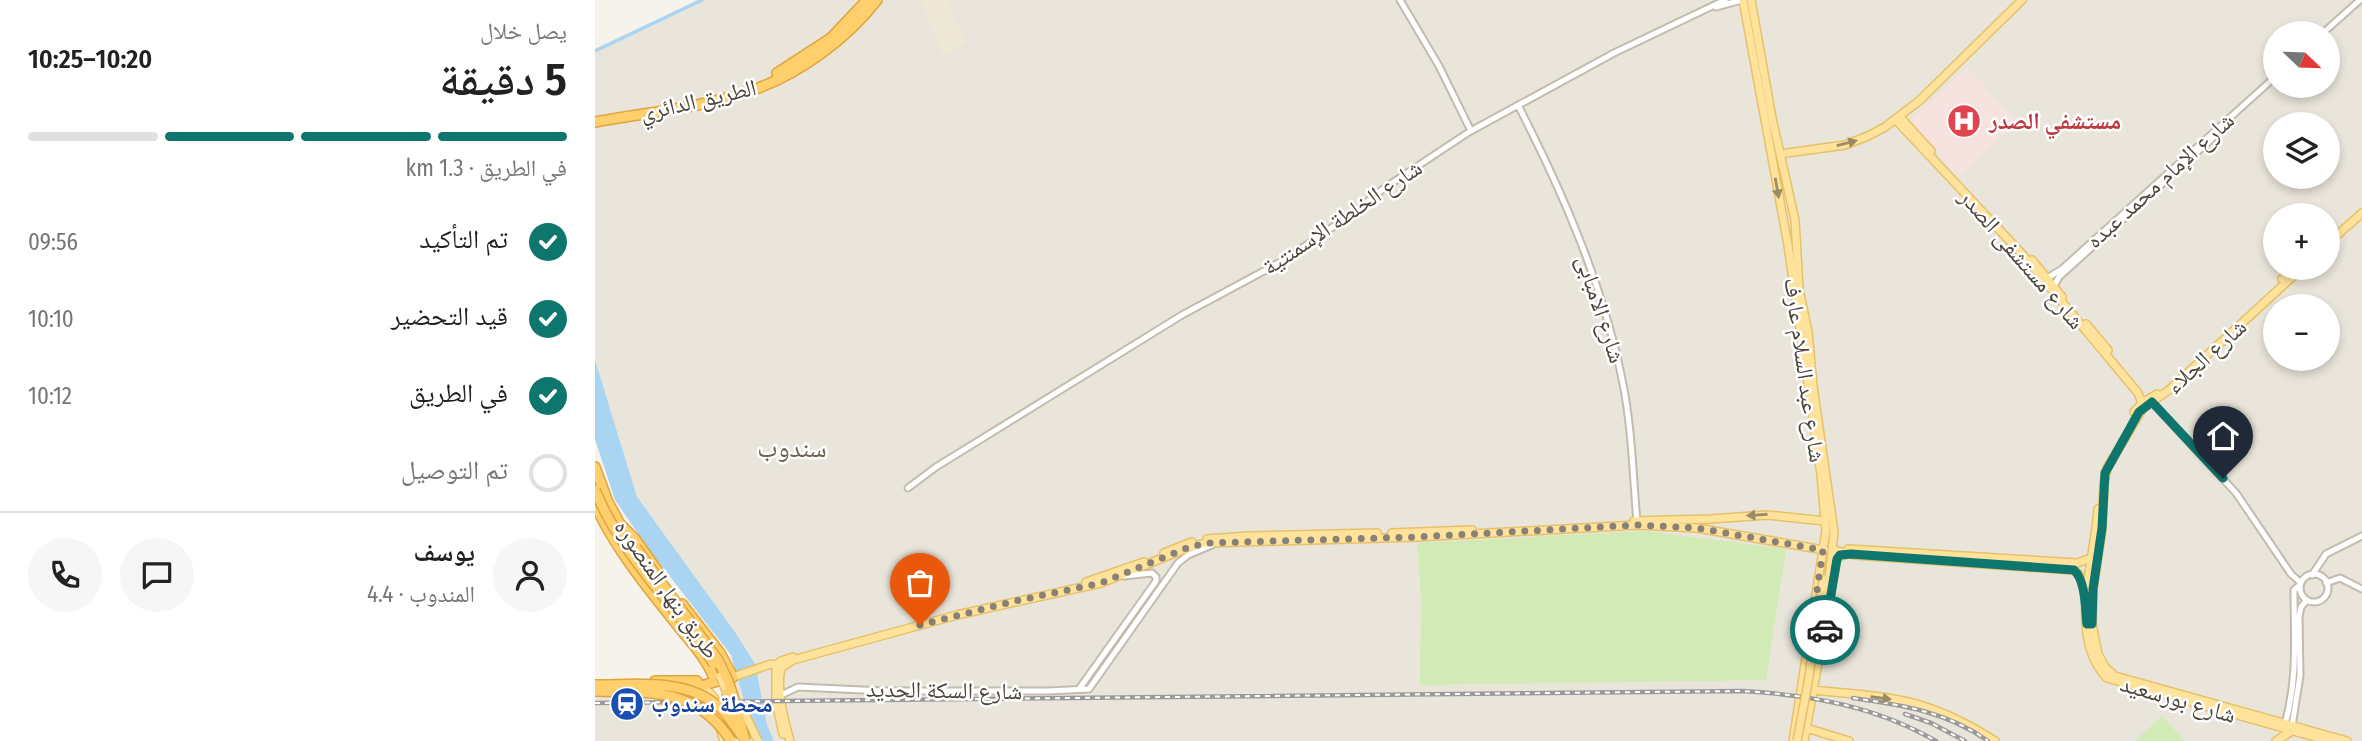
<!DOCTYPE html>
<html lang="ar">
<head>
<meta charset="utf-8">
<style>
  body { margin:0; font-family:"Fira Sans Condensed","Noto Naskh Arabic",sans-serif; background:#f6f6f6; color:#222; direction:rtl; height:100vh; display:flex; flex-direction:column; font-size:26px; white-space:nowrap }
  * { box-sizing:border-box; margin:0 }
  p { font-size:23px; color:#767676 }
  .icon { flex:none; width:38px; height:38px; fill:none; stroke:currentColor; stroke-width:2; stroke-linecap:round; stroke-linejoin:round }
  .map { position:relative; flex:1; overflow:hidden; direction:ltr }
  .panel { display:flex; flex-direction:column; background:#fff; width:595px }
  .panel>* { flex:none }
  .needle { width:46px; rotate:113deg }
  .buttons { position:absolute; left:1668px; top:21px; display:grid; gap:14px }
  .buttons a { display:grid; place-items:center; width:77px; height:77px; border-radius:50%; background:#fff; box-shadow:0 4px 10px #0003; font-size:35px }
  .pin { position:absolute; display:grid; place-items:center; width:60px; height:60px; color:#fff; margin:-72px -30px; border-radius:50% 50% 50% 0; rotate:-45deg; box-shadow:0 0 7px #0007 }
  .pin .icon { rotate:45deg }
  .courier { position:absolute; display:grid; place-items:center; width:70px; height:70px; margin:-35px; border:5px solid #0f766e; border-radius:50%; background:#fff; color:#222; box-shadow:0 2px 9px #0007 }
  .head em { font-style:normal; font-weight:600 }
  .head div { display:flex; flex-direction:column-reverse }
  .head { display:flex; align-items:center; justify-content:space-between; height:119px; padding:0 28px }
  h1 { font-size:46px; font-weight:600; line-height:52px }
  .bar { display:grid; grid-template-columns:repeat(4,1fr); gap:10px 7px; align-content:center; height:84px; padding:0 28px }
  .bar i { height:9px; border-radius:5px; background:#e0e0e0 }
  .bar .on { background:#0f766e }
  .bar p { grid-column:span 4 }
  .line { display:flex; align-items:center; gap:18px; padding:0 28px; border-top:2px solid #e0e0e0 }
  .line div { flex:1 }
  .round { display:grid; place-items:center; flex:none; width:74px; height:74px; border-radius:37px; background:#f6f6f6 }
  ol { padding:0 28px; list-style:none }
  li { display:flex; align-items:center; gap:21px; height:77px }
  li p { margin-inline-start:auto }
  li .icon { padding:7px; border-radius:50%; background:#0f766e; color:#fff; stroke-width:4 }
  li:last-child { color:#767676 }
  li i { width:38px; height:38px; border:4px solid #e0e0e0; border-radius:50% }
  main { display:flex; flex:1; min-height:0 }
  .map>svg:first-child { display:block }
  .residential { fill:#eae5da; fill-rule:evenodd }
  .education { fill:#efe8d6 }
  .medical { fill:#f6e3e0 }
  .green { fill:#d2eab5 }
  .water { fill:#a9d4f2 }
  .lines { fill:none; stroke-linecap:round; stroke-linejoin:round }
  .canal { stroke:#a9d4f2; stroke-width:3.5 }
  .minor-casing { stroke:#c2bbae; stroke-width:9 }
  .major-casing { stroke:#e6c16a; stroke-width:10 }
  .highway-casing { stroke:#e0a43c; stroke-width:12 }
  .minor { stroke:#fff; stroke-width:5 }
  .major { stroke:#ffe39c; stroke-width:7 }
  .highway { stroke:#ffcf6e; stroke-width:9 }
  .rail-casing { stroke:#9a9a9a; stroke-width:4.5 }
  .rail { stroke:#fff; stroke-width:2; stroke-dasharray:5; stroke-linecap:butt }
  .major-bridge-casing { stroke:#e6c16a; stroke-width:10; stroke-linecap:butt }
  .highway-bridge-casing { stroke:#e0a43c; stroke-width:12; stroke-linecap:butt }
  .major-bridge { stroke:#ffe39c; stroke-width:7 }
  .highway-bridge { stroke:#ffcf6e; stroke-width:9 }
  .oneway { fill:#9c8c66 }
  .done { stroke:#878178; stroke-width:7; stroke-dasharray:0 12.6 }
  .route { stroke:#0f766e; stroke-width:9 }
  .labels { text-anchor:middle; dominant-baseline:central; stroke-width:5; stroke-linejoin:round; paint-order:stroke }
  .street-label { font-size:23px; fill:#4b4439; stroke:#fff }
  .health-label { font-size:23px; font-weight:bold; fill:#be3a42; stroke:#fff; text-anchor:start }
  .transit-label { font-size:23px; font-weight:bold; fill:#164399; stroke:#fff; text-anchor:start }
  .quarter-label { font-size:26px; fill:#6e6250; stroke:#fff }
</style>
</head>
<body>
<main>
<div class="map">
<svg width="1767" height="741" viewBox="0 0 1767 741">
  <rect width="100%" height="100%" fill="#f6f3ec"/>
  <path class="residential" d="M109 0H1767V741H0V688L84 693 102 700 123 716 133 728 154 719 137 678 157 673 49 522 0 386V52ZM1680 33H1732V86H1680ZM1680 124H1732V177H1680ZM1680 215H1732V268H1680ZM1680 306H1732V359H1680Z"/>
  <path class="education" d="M326 0H351L371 43 348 55Z"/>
  <path class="medical" d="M1373 67 1391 86 1389 89 1422 122 1364 177 1315 123 1318 120 1317 119Z"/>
  <path class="green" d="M1050 531 1191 549 1171 680 825 685 826 599 822 543Z
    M1567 716 1590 741H1540Z"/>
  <path class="water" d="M0 360 42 497 142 635 160 664 172 725 179 741H161L136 655 55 551 20 500 0 439Z"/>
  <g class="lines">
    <path class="canal" d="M0 51 107 0"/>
    <g class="minor-casing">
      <path id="minor" d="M805 0 844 66 876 131
        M1121 7 1147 0
        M1728 33 1765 0
        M923 105C968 193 1009 287 1028 384 1037 429 1038 477 1042 522
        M1449 280 1467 269 1680 77
        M1458 288 1464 277 1621 135
        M1556 401 1641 493 1696 574 1706 583
        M313 488 341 467 587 315 691 259 761 211 788 189 874 132 1019 53 1130 0
        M1705 588a14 14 0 1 1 28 0a14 14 0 1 1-28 0Z
        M1717 575 1731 554 1767 536
        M1731 583 1745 578 1767 589
        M484 689 561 581V577L557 573 529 576
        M186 695 203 687 289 691H453L494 689 583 563 593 555 617 545
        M1690 724C1703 677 1699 638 1699 590L1705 585
        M1697 726 1705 676 1704 617 1706 607 1712 600"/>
    </g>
    <g class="major-casing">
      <path id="major" d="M1148 0 1193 245 1226 474 1231 531 1198 741
        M1156 0 1177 118 1200 220 1204 289 1213 332 1218 386 1239 532 1234 579
        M1305 117 1336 151
        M1301 120 1427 254 1543 393 1547 403
        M1185 154 1250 145 1273 136 1290 127 1324 101 1427 0
        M1732 244 1767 213
        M1437 260 1467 297
        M1707 268 1574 390 1548 408 1512 468 1509 483 1507 529 1498 589 1497 624 1503 654 1510 667 1520 676 1752 741
        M1687 279 1699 268
        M1491 324 1513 350
        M1539 412 1547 403 1562 394
        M1503 509C1500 559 1472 637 1512 678L1734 741
        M1039 521 1115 519 1172 515 1230 521
        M797 533 877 530
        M612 539 653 536 782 533
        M1253 549 1482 563 1496 558
        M1238 550 1260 555 1477 570 1484 574 1490 593
        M569 553 597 542
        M491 582 549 562
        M181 665 186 661 198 657
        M181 665V701L188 734
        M138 677 176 664 183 666
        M106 686C134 705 118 715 129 741
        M1218 690C1255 694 1296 695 1331 707 1356 715 1378 727 1400 741
        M1208 727 1254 741
        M195 741C189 720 181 690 186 668L198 660 362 615 506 583 592 548 610 543 821 537 1042 525 1102 528 1229 550
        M1209 741 1241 562 1244 556 1250 555
        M1681 741 1697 731"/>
    </g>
    <g class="highway-casing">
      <path id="highway" d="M182 73 236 38 272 0
        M0 122C49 113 111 107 158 90 204 74 252 39 282 0
        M0 467 13 502 26 526
        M0 504C18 545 51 586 79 621 93 639 111 657 119 678
        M24 523 40 539 62 570
        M87 604 125 653 138 677
        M60 681H102
        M61 693 106 686 126 680"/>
    </g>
    <use href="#minor" class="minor"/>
    <use href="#major" class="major"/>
    <use href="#highway" class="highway"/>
    <g class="rail-casing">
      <path id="rail" d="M1258 698C1308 705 1352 712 1393 741
        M0 703 1147 691C1216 695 1280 706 1341 741
        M1310 714 1336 723 1370 741"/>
    </g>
    <use href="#rail" class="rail"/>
    <g class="major-bridge-casing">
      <path id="major-bridge" d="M1226 627 1234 579
        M125 676 134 698
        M145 704 163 741
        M1202 741 1213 683 1228 579"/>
    </g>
    <g class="highway-bridge-casing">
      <path id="highway-bridge" d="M0 490C27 556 80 605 119 664
        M41 548 123 660 133 681 142 708 150 741
        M0 685C40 685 90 678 123 706 133 714 139 726 147 736
        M0 691C55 692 103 688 136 741
        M132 693 137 719"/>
    </g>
    <use href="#major-bridge" class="major-bridge"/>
    <use href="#highway-bridge" class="highway-bridge"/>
  </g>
  <defs><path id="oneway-solid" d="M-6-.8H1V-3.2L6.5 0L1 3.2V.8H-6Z" transform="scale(1.75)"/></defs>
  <g class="oneway">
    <use href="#oneway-solid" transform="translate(1252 143) rotate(-14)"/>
    <use href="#oneway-solid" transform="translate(1182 188) rotate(80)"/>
    <use href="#oneway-solid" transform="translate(1162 515) rotate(176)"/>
    <use href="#oneway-solid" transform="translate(1286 698) rotate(8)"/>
  </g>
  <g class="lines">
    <path class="done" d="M325 625 416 602 506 583 592 548 611 543 821 537 1042 525 1102 528 1228 550 1215 638H1228L1230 630"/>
    <path class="route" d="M1230 630 1242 559 1245 555 1256 554 1479 570C1491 581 1490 609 1492 624H1497L1498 589 1507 528 1510 473 1544 412 1557 402 1628 478"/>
  </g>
  <defs>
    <g id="hospital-disc" transform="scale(1.75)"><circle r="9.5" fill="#e0444e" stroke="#fff"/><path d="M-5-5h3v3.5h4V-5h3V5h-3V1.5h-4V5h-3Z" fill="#fff"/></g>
    <g id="station-disc" transform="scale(1.75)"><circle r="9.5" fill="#1a4fb4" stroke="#fff"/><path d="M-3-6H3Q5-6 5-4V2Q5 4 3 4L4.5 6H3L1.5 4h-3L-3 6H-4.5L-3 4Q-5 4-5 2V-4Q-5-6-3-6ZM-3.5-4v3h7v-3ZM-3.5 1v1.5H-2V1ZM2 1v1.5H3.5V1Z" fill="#fff"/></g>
  </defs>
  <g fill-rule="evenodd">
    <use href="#hospital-disc" x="1369" y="121"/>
    <use href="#station-disc" x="32" y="704"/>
  </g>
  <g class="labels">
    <g class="street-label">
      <text transform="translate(103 100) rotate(-13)">الطريق الدائري</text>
      <text transform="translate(1565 180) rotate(-42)">شارع الإمام محمد عبده</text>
      <text transform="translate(747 217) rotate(-34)">شارع الخلطة الإسمنتية</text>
      <text transform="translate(1427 259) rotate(49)">شارع مستشفى الصدر</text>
      <text transform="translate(1006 309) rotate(72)">شارع الامبابى</text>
      <text transform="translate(1611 356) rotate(-42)">شارع الجلاء</text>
      <text transform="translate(1210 370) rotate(82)">شارع عبد السلام عارف</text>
      <text transform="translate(72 589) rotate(55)">طريق بنها, المنصوره</text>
      <text transform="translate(349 690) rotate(1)">شارع السكة الحديد</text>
      <text transform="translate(1583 699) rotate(16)">شارع بورسعيد</text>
    </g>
    <g class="health-label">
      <text x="1394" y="121">مستشفي الصدر</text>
    </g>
    <g class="transit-label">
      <text x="56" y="704">محطة سندوب</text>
    </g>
    <g class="quarter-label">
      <text x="197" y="448">سندوب</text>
    </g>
  </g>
</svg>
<div class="buttons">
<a><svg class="needle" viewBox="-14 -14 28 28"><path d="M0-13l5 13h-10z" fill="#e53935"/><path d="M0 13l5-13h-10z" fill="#767676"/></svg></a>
<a><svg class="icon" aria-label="layers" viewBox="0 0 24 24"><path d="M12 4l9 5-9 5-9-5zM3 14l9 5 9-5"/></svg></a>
<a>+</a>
<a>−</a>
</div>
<div class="pin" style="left:325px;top:625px;background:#ea580c"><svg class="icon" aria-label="bag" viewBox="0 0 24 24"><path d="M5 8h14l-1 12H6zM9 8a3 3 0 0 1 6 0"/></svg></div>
<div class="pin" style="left:1628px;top:478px;background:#1f2937"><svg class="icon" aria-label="home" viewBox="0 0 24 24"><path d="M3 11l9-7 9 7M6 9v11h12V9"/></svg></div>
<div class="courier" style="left:1230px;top:630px"><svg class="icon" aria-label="car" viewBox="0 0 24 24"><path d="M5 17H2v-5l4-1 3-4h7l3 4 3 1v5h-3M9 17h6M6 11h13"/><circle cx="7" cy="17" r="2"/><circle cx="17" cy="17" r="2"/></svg></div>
</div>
<section class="panel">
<div class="head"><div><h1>5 دقيقة</h1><p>يصل خلال</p></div><em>10:20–10:25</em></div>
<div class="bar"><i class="on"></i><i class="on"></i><i class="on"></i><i></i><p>في الطريق · 1.3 km</p></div>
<ol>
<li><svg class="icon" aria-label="check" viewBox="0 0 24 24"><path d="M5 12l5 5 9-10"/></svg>تم التأكيد<p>09:56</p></li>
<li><svg class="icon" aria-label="check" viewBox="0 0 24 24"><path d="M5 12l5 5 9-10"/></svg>قيد التحضير<p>10:10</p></li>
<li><svg class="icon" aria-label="check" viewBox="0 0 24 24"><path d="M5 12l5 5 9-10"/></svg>في الطريق<p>10:12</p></li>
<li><i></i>تم التوصيل</li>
</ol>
<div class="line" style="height:126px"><a class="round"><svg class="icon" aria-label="person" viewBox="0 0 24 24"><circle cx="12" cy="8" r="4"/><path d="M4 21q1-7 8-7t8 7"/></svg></a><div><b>يوسف</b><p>المندوب · 4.4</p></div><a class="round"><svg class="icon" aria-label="chat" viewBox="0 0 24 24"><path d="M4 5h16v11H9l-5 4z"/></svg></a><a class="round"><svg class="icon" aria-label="phone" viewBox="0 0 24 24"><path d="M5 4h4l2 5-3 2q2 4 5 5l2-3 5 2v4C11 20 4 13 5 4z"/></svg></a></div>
</section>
</main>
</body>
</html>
